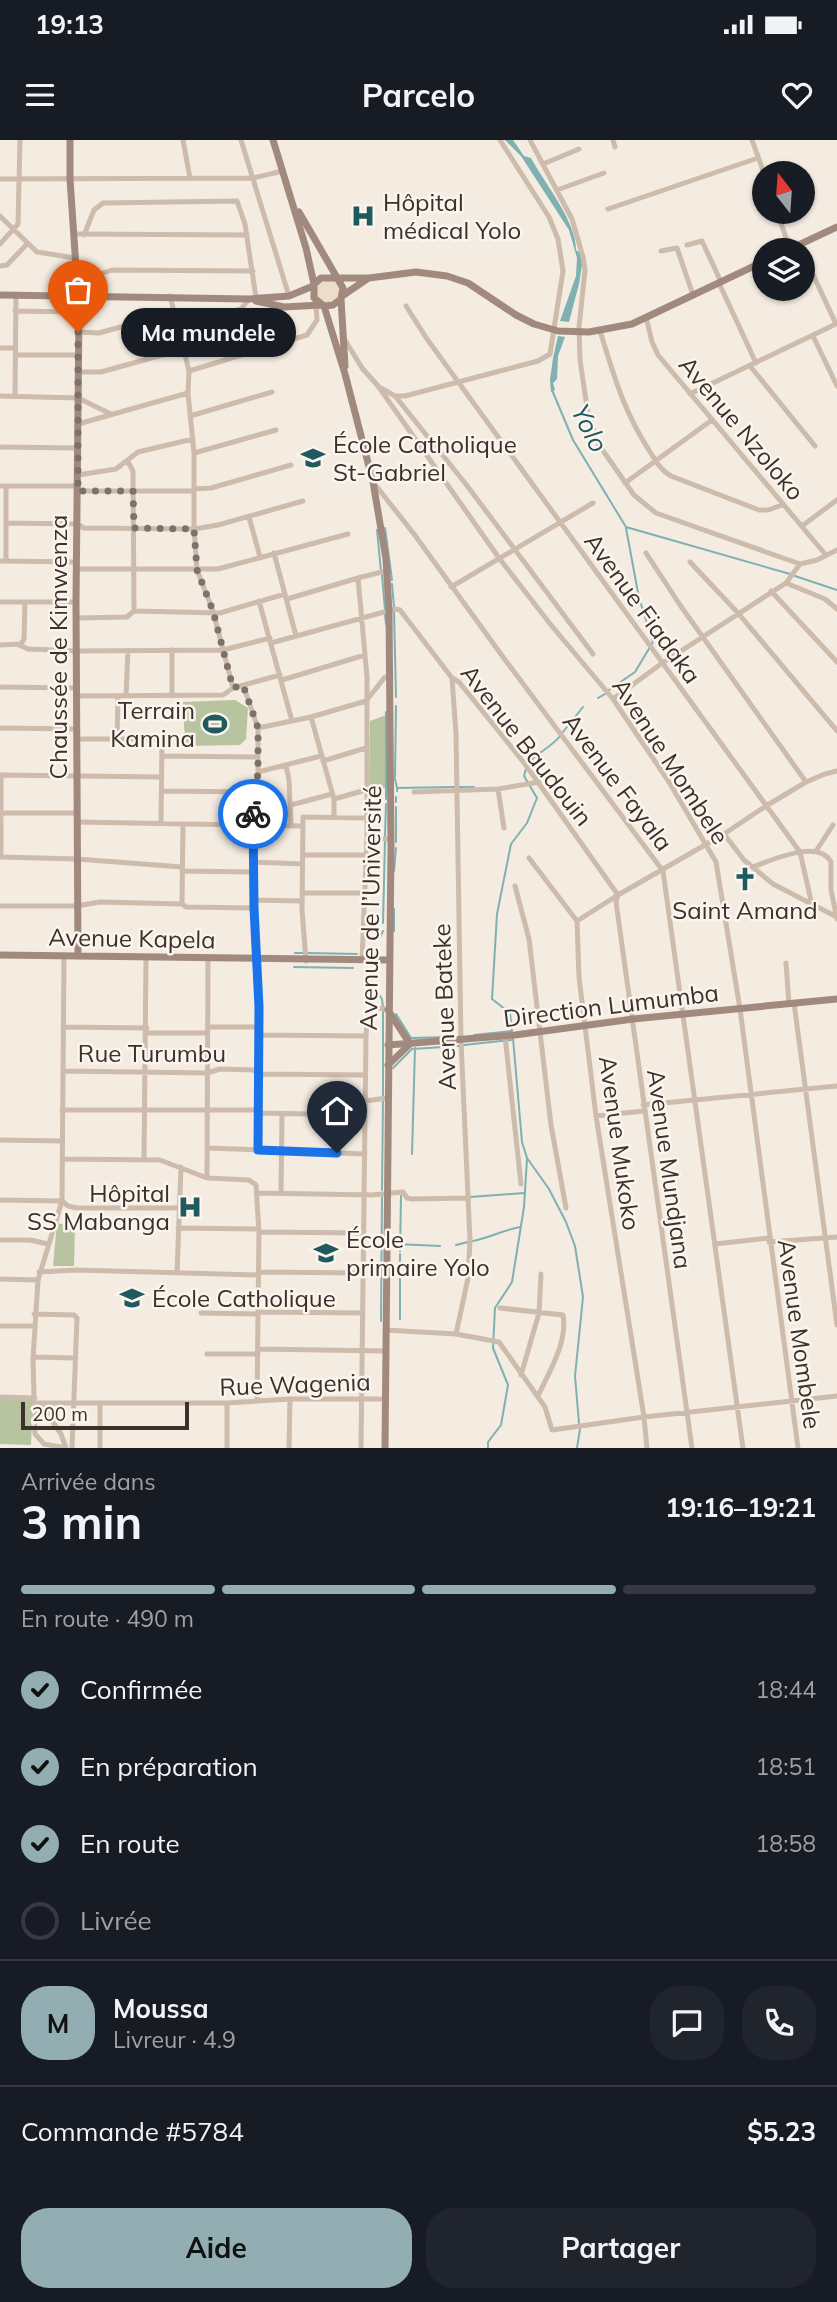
<!DOCTYPE html>
<html lang="fr">
<head>
<meta charset="utf-8">
<style>
  body { margin:0; font-family:Mulish,sans-serif; background:#20242c; color:#f1f3f6; height:100vh; display:flex; flex-direction:column; font-size:26px; white-space:nowrap }
  * { box-sizing:border-box; margin:0 }
  p { font-size:23px; color:#9ea1a6 }
  .icon { flex:none; width:38px; height:38px; fill:none; stroke:currentColor; stroke-width:2; stroke-linecap:round; stroke-linejoin:round }
  .map { position:relative; height:1308px; overflow:hidden }
  .sheet { display:flex; flex-direction:column; background:#171b24; flex:1 }
  .sheet>* { flex:none }
  .needle { width:46px; rotate:343deg }
  .controls { position:absolute; left:752px; top:21px; display:grid; gap:14px }
  .controls a { display:grid; place-items:center; width:63px; height:63px; border-radius:50%; background:#171b24; box-shadow:0 2px 5px #0004; font-size:35px }
  .scale { position:absolute; left:21px; bottom:18px; width:168px; box-sizing:border-box; padding-left:7px; border:4px solid #3b302b; border-top:0; font-size:19px; line-height:24px; white-space:nowrap; color:#3b302b; -webkit-text-stroke:5px #fbf5ee; paint-order:stroke }
  .pin { position:absolute; display:grid; place-items:center; width:60px; height:60px; color:#fff; margin:-72px -30px; border-radius:50% 50% 50% 0; rotate:-45deg; box-shadow:0 0 7px #0007 }
  .pin .icon { rotate:45deg }
  .courier { position:absolute; display:grid; place-items:center; width:70px; height:70px; margin:-35px; border:5px solid #1a73e8; border-radius:50%; background:#fff; color:#222; box-shadow:0 2px 9px #0007 }
  .bubble { position:absolute; height:49px; border-radius:24px; background:#171b24; box-shadow:0 2px 5px #0004; font-size:23px; font-weight:700; line-height:49px; text-align:center }
  .headline em { font-style:normal; font-weight:700 }
  .headline div { display:flex; flex-direction:column-reverse }
  .headline { display:flex; align-items:center; justify-content:space-between; height:119px; padding:0 21px }
  h1 { font-size:46px; font-weight:700; line-height:52px }
  .bar { display:grid; grid-template-columns:repeat(4,1fr); gap:10px 7px; align-content:center; height:84px; padding:0 21px }
  .bar i { height:9px; border-radius:5px; background:#363941 }
  .bar .selected { background:#92aeb2 }
  .bar p { grid-column:span 4 }
  .line { display:flex; align-items:center; gap:18px; padding:0 21px; border-top:2px solid #363941 }
  .line div { flex:1 }
  .round { display:grid; place-items:center; flex:none; width:74px; height:74px; border-radius:28px; background:#20242c }
  ol { padding:0 21px; list-style:none }
  li { display:flex; align-items:center; gap:21px; height:77px }
  li p { margin-inline-start:auto }
  li .icon { padding:7px; border-radius:50%; background:#92aeb2; color:#111; stroke-width:4 }
  li:last-child { color:#9ea1a6 }
  li i { width:38px; height:38px; border:4px solid #363941; border-radius:50% }
  .button { display:flex; gap:14px; margin-top:auto; padding:14px 21px }
  .button a { flex:1; height:80px; border-radius:28px; background:#92aeb2; color:#111; font-size:28px; font-weight:700; line-height:80px; text-align:center }
  .button a+a { background:#20242c; color:#f1f3f6 }
  .status { display:flex; justify-content:space-between; align-items:center; height:49px; padding:0 35px; background:#171b24; direction:ltr }
  .status svg { height:19px; fill:currentColor }
  header { display:flex; justify-content:space-between; align-items:center; height:91px; padding:0 21px; background:#171b24; font-size:32px; font-weight:700 }
  .map>svg:first-child { display:block }
  .green { fill:#b8c4a0 }
  .plaza { fill:#ecdcc8 }
  .water { fill:#7fb0b2 }
  .lines { fill:none; stroke-linecap:round; stroke-linejoin:round }
  .stream { stroke:#7fb0b2; stroke-width:2 }
  .street { stroke:#cdbbac; stroke-width:5 }
  .secondary { stroke:#a18a7d; stroke-width:7 }
  .done { stroke:#7c716b; stroke-width:7; stroke-dasharray:0 12.6 }
  .route { stroke:#1a73e8; stroke-width:9 }
  .labels { text-anchor:middle; dominant-baseline:central; stroke-width:5; stroke-linejoin:round; paint-order:stroke }
  .poi-label { font-size:24px; fill:#3b302b; stroke:#fbf5ee; text-anchor:start }
  .street-label { font-size:24px; fill:#3b302b; stroke:#fbf5ee }
  .water-label { font-size:26px; font-style:italic; fill:#1f5a5e; stroke:#fbf5ee }
</style>
</head>
<body>
<div class="status"><b>19:13</b><svg viewBox="0 0 49 12"><path d="M0 12V9h3v3zM5 12V6h3v6zM10 12V3h3v9zM15 12V0h3v12zM26 1h20v11H26zM47 4h2v5h-2z"/></svg></div>
<header><svg class="icon" aria-label="menu" viewBox="0 0 24 24"><path d="M4 6h16M4 12h16M4 18h16"/></svg>Parcelo<svg class="icon" aria-label="heart" viewBox="0 0 24 24"><path d="M12 20l-8-8c-3-5 5-10 8-4 3-6 11-1 8 4z"/></svg></header>
<div class="map">
<svg width="837" height="1308" viewBox="0 0 837 1308">
  <rect width="100%" height="100%" fill="#f4ebe1"/>
  <path class="green" d="M235 560 248 568 246 599 240 605 185 606 183 562Z
    M386 575 385 648 369 657 370 581Z
    M57 1083 75 1087 74 1126H53Z
    M0 1258 33 1259 31 1305 0 1304Z"/>
  <path class="plaza" d="M335 138 343 152 333 165 316 161 317 141Z"/>
  <path class="water" d="M505 0H513L524 16 531 18C545 44 576 81 576 110L581 113 582 125 579 144 569 182 560 181 576 136 577 118 569 90 521 16Z
    M558 196 565 197 558 216 557 239 553 243 555 250 551 252 550 240 553 218Z"/>
  <g class="lines">
    <path class="stream" d="M552 250 573 300 626 387 790 434
      M385 388 392 440
      M377 390 381 431
      M382 435 385 470
      M795 436 837 450
      M392 444 394 467
      M394 472 396 557
      M385 475 386 484
      M609 550 635 532 653 502 639 458 626 388
      M598 558 605 554
      M563 592 583 567
      M528 624C534 614 551 608 560 596
      M395 637 396 566
      M395 639 397 648
      M458 647H474
      M397 651V648L455 647
      M386 659V572
      M396 662V657
      M385 696 386 664
      M396 702V667
      M394 731 396 708
      M383 783 385 701
      M394 791V769
      M380 797 383 791
      M295 813H304
      M308 813 357 814
      M294 827 353 828
      M378 853 382 859 383 867
      M396 874 411 898 449 897
      M512 892 510 873 492 859 497 774 511 704 527 683 537 658 524 636 526 629
      M474 895 512 891
      M513 898 522 1002 527 1018 549 1049 566 1082 575 1106 583 1157 575 1236 579 1283
      M464 905 511 900
      M393 928 412 909 459 906
      M383 957V872
      M412 1014 415 908
      M382 1050 383 961
      M470 1057 524 1053
      M473 1101C489 1098 503 1090 520 1087
      M395 1104 440 1106
      M456 1105 468 1102
      M400 1111 401 1056
      M400 1179V1114
      M381 1181 382 1057
      M488 1308V1302L501 1285 508 1245 493 1208 495 1168 512 1142 524 1067 527 1019
      M577 1308 580 1289"/>
    <path class="street" d="M183 0 190 38
      M241 0 289 156
      M530 0 572 79 583 117 585 130 579 187 580 220 588 274 599 305 634 355 656 373 800 424 817 420 837 410
      M613 0 615 7
      M752 0 765 36
      M543 24 579 9
      M0 39 253 38 283 31
      M557 50 604 33
      M608 69 758 18
      M777 72 790 109
      M0 76 37 112 75 118
      M74 94 247 95
      M84 95 94 70 103 63 237 61 245 84 256 158
      M0 104 18 84 20 0
      M687 105 702 101 721 142
      M661 111 677 108 693 155
      M0 126 7 125 28 103
      M95 136 112 130 253 131
      M719 143 756 223
      M170 156 189 231 188 253 194 313V389L197 430 213 471 233 548
      M406 166 427 199 800 712 812 765
      M15 171 79 172
      M646 177 652 202 658 215 825 414
      M178 188 241 169 249 159
      M600 191C614 235 622 267 647 307 654 318 660 330 671 336L759 370H768L782 365
      M78 192 99 193 174 172
      M813 196 837 246
      M345 200 362 228 378 246 499 418 551 485 613 559 669 642 716 722 740 869 798 1308
      M0 208H15
      M16 215H78
      M750 226 815 306
      M189 231 307 195 317 180 316 166
      M78 232H101L184 209
      M381 248 395 256H405L538 221 550 214 563 131 558 99 549 77 500 0
      M690 254 836 184 803 113
      M0 256 78 258 111 274
      M15 256 16 154
      M395 256 465 343 593 514
      M190 276 272 252
      M78 284 188 253
      M0 307 78 308
      M194 313 276 290
      M78 335 116 329 138 312 193 299
      M373 342 414 394 503 517 663 731 743 1308
      M625 343 712 280
      M0 346H78
      M6 346V421
      M194 349 211 348 291 325
      M78 351H194
      M249 377 260 417
      M7 383 77 384 84 388 194 389 218 385 303 361
      M802 386 837 360
      M274 413 296 496
      M646 413 680 465 806 642
      M0 421 77 422
      M690 422 738 473 837 591
      M77 429H218L348 394
      M358 438 386 431
      M786 443 825 459 837 469
      M451 447 593 363
      M771 451 837 522
      M287 459 358 438 367 537V697L362 820
      M259 461 292 581
      M0 462H76
      M134 471 220 473 285 454
      M77 478 127 477 134 471 133 331 128 322
      M271 503 395 469 400 470 452 538 459 542 525 624 618 755 616 762 692 1308
      M0 505 21 504 24 499 25 462
      M19 505 28 509 77 511 223 510 270 498
      M172 510V556
      M452 538 456 594 461 901 470 1101 468 1138 456 1194
      M282 540 365 515
      M243 545 258 588V632L252 685 259 867 258 1010
      M0 547 77 548
      M78 556 223 555 233 548 280 535
      M126 556 128 510
      M613 559 661 524 786 443 800 424
      M311 577 334 659V677
      M0 588 77 589
      M258 588 311 577 366 561 385 537H391
      M77 599H162L161 684
      M117 599 118 556
      M162 616 258 617
      M323 621 366 608
      M286 626 289 640 291 686
      M258 632 321 616
      M0 635 162 637
      M498 649 504 688
      M162 651 255 652
      M414 652 498 649 539 642
      M334 659 366 650
      M291 665 332 654
      M0 675 5 673H77
      M77 682 303 686
      M724 694 744 720 773 744 837 777
      M367 705 383 699H391
      M816 711 833 685
      M303 715H367
      M0 717 77 719 182 727
      M1 717V635
      M529 718 577 781 579 837 596 976 644 1277 647 1308
      M254 722 302 724
      M752 727C771 721 818 698 831 722V750L837 779
      M182 731 254 732
      M515 746 529 799 551 985 566 1068
      M302 753H365
      M254 760 302 761
      M182 764 183 684
      M0 766H76L100 762 182 764 186 767 254 768
      M577 781 618 755 724 694 766 666 806 642 825 634 837 631
      M64 815 62 1061 38 1140 33 1219 35 1294 44 1304 66 1308
      M306 821 302 770 303 677 366 678
      M786 823 789 864
      M794 863 837 1185
      M63 887 147 888
      M208 887H258
      M147 893H207
      M258 895 366 896
      M505 896 521 1044
      M63 931 207 933 220 929 254 930 257 934 365 935
      M365 961 387 958
      M643 965 837 946
      M62 970H257
      M257 973 364 975
      M596 976 644 971
      M0 1000 62 1001
      M207 1008 365 1014
      M63 1019 160 1020 207 1038 249 1040 256 1045 259 1092 257 1260
      M144 1020 146 817
      M207 1038 208 817
      M281 1052 282 975
      M258 1053 372 1055 403 1052 407 1058 412 1059 469 1058
      M0 1060 62 1061 68 1066 77 1068H178
      M178 1088 259 1089
      M259 1092 363 1093
      M0 1100H30L48 1104
      M769 1102 837 1097
      M715 1104 769 1098
      M39 1132 77 1130 258 1135
      M258 1132 364 1133
      M177 1133 181 1027
      M0 1139 38 1140
      M500 1168 563 1175C568 1202 549 1232 538 1256
      M259 1172 363 1173
      M201 1173 258 1174
      M34 1174 74 1175 77 1178 72 1308
      M0 1186H34
      M385 1190 456 1194 499 1202 545 1267 552 1290 644 1277 837 1256
      M258 1209 385 1211
      M207 1214H258
      M33 1217 76 1218
      M521 1235 539 1173 541 1134
      M0 1257 35 1258
      M39 1263H227L290 1259H384
      M40 1263 61 1294 66 1308
      M100 1308V1264
      M227 1308V1263
      M289 1308 290 1259
      M361 1308 366 896 368 871 372 868 388 869"/>
    <path class="secondary" d="M70 0V39L79 172 76 462 78 816
      M273 0 306 108 314 144V158L324 166 333 165 341 159
      M299 72 343 148 341 159 345 226
      M788 110 837 87
      M336 138H369L416 132 447 136 468 143 516 175 534 184 558 191 589 192 632 184 765 121
      M314 144 321 138H335
      M0 155 249 159 289 156 313 146
      M342 156 367 139
      M256 161 284 167 321 165
      M324 166 345 234 373 342 386 419 389 471 391 705 385 1308
      M0 815 389 820
      M388 905 515 895 633 879 837 859
      M388 925 410 904 388 870"/>
  </g>
  <g class="lines">
    <path class="done" d="M78 192V351H133L134 388 194 389 197 430 213 471 233 548 243 545 258 588V632L253 674"/>
    <path class="route" d="M253 674 254 768 259 867 258 1010 337 1013"/>
  </g>
  <defs>
    <g id="hospital-bare" transform="scale(1.89)"><path d="M-5-5h3v3.5h4V-5h3V5h-3V1.5h-4V5h-3Z" fill="#1f5a5e" stroke="#fbf5ee" stroke-width="2.5" paint-order="stroke"/></g>
    <g id="school-bare" transform="scale(1.89)"><path d="M0-5L7-2L0 1L-7-2ZM-4 1L0 2.5L4 1V4Q0 6-4 4Z" fill="#1f5a5e" stroke="#fbf5ee" stroke-width="2.5" paint-order="stroke"/></g>
    <g id="stadium-bare" transform="scale(1.89)"><path d="M0-5a6.5 5 0 1 0 0 10a6.5 5 0 1 0 0-10ZM-3.5-1.8h7v3.6h-7Z" fill="#1f5a5e" stroke="#fbf5ee" stroke-width="2.5" paint-order="stroke"/></g>
    <g id="church-bare" transform="scale(1.89)"><path d="M-1.2-6h2.4v3.5h3.3v2.4h-3.3V6h-2.4V-.1h-3.3v-2.4h3.3Z" fill="#1f5a5e" stroke="#fbf5ee" stroke-width="2.5" paint-order="stroke"/></g>
  </defs>
  <g fill-rule="evenodd">
    <use href="#hospital-bare" x="363" y="76"/>
    <use href="#school-bare" x="313" y="318"/>
    <use href="#stadium-bare" x="215" y="584"/>
    <use href="#church-bare" x="745" y="739"/>
    <use href="#hospital-bare" x="190" y="1067"/>
    <use href="#school-bare" x="326" y="1113"/>
    <use href="#school-bare" x="132" y="1158"/>
  </g>
  <g class="labels">
    <g class="poi-label">
      <text x="383" y="62">Hôpital<tspan x="383" dy="28">médical Yolo</tspan></text>
      <text x="333" y="304">École Catholique<tspan x="333" dy="28">St-Gabriel</tspan></text>
      <text x="195" y="570" text-anchor="end">Terrain<tspan x="195" dy="28">Kamina</tspan></text>
      <text x="745" y="770" text-anchor="middle">Saint Amand</text>
      <text x="170" y="1053" text-anchor="end">Hôpital<tspan x="170" dy="28">SS Mabanga</tspan></text>
      <text x="346" y="1099">École<tspan x="346" dy="28">primaire Yolo</tspan></text>
      <text x="152" y="1158">École Catholique</text>
    </g>
    <g class="street-label">
      <text transform="translate(742 288) rotate(50)">Avenue Nzoloko</text>
      <text transform="translate(643 468) rotate(54)">Avenue Fiadaka</text>
      <text transform="translate(58 507) rotate(-90)">Chaussée de Kimwenza</text>
      <text transform="translate(527 605) rotate(52)">Avenue Baudouin</text>
      <text transform="translate(671 621) rotate(57)">Avenue Mombele</text>
      <text transform="translate(618 642) rotate(53)">Avenue Fayala</text>
      <text transform="translate(370 768) rotate(-89)">Avenue de l’Université</text>
      <text transform="translate(132 798) rotate(1)">Avenue Kapela</text>
      <text transform="translate(611 865) rotate(-7)">Direction Lumumba</text>
      <text transform="translate(444 867) rotate(-92)">Avenue Bateke</text>
      <text x="152" y="913">Rue Turumbu</text>
      <text transform="translate(620 1003) rotate(82)">Avenue Mukoko</text>
      <text transform="translate(670 1029) rotate(82)">Avenue Mundjana</text>
      <text transform="translate(800 1194) rotate(82)">Avenue Mombele</text>
      <text transform="translate(295 1244) rotate(-2)">Rue Wagenia</text>
    </g>
    <g class="water-label">
      <text transform="translate(590 288) rotate(63)">Yolo</text>
    </g>
  </g>
</svg>
<div class="controls">
<a><svg class="needle" viewBox="-14 -14 28 28"><path d="M0-13l5 13h-10z" fill="#e53935"/><path d="M0 13l5-13h-10z" fill="#9ea1a6"/></svg></a>
<a><svg class="icon" aria-label="layers" viewBox="0 0 24 24"><path d="M12 4l9 5-9 5-9-5zM3 14l9 5 9-5"/></svg></a>
</div>
<div class="scale">200 m</div>
<div class="pin" style="left:78px;top:192px;background:#ea580c"><svg class="icon" aria-label="bag" viewBox="0 0 24 24"><path d="M5 8h14l-1 12H6zM9 8a3 3 0 0 1 6 0"/></svg></div>
<div class="pin" style="left:337px;top:1013px;background:#1f2937"><svg class="icon" aria-label="home" viewBox="0 0 24 24"><path d="M3 11l9-7 9 7M6 9v11h12V9"/></svg></div>
<div class="courier" style="left:253px;top:674px"><svg class="icon" aria-label="bike" viewBox="0 0 24 24"><circle cx="6" cy="16" r="4"/><circle cx="18" cy="16" r="4"/><path d="M6 16l4-8h5l3 8M10 8l3 8H6M13 5h3"/></svg></div>
<div class="bubble" style="left:121px;top:168px;width:175px">Ma mundele</div>
</div>
<section class="sheet">
<div class="headline"><div><h1>3 min</h1><p>Arrivée dans</p></div><em>19:16–19:21</em></div>
<div class="bar"><i class="selected"></i><i class="selected"></i><i class="selected"></i><i></i><p>En route · 490 m</p></div>
<ol>
<li><svg class="icon" aria-label="check" viewBox="0 0 24 24"><path d="M5 12l5 5 9-10"/></svg>Confirmée<p>18:44</p></li>
<li><svg class="icon" aria-label="check" viewBox="0 0 24 24"><path d="M5 12l5 5 9-10"/></svg>En préparation<p>18:51</p></li>
<li><svg class="icon" aria-label="check" viewBox="0 0 24 24"><path d="M5 12l5 5 9-10"/></svg>En route<p>18:58</p></li>
<li><i></i>Livrée</li>
</ol>
<div class="line" style="height:126px"><b class="round" style="background:#92aeb2;color:#111">M</b><div><b>Moussa</b><p>Livreur · 4.9</p></div><a class="round"><svg class="icon" aria-label="chat" viewBox="0 0 24 24"><path d="M4 5h16v11H9l-5 4z"/></svg></a><a class="round"><svg class="icon" aria-label="phone" viewBox="0 0 24 24"><path d="M5 4h4l2 5-3 2q2 4 5 5l2-3 5 2v4C11 20 4 13 5 4z"/></svg></a></div>
<div class="line" style="height:91px"><div>Commande #5784</div><b>$5.23</b></div>
<div class="button"><a>Aide</a><a>Partager</a></div>
</section>
</body>
</html>
